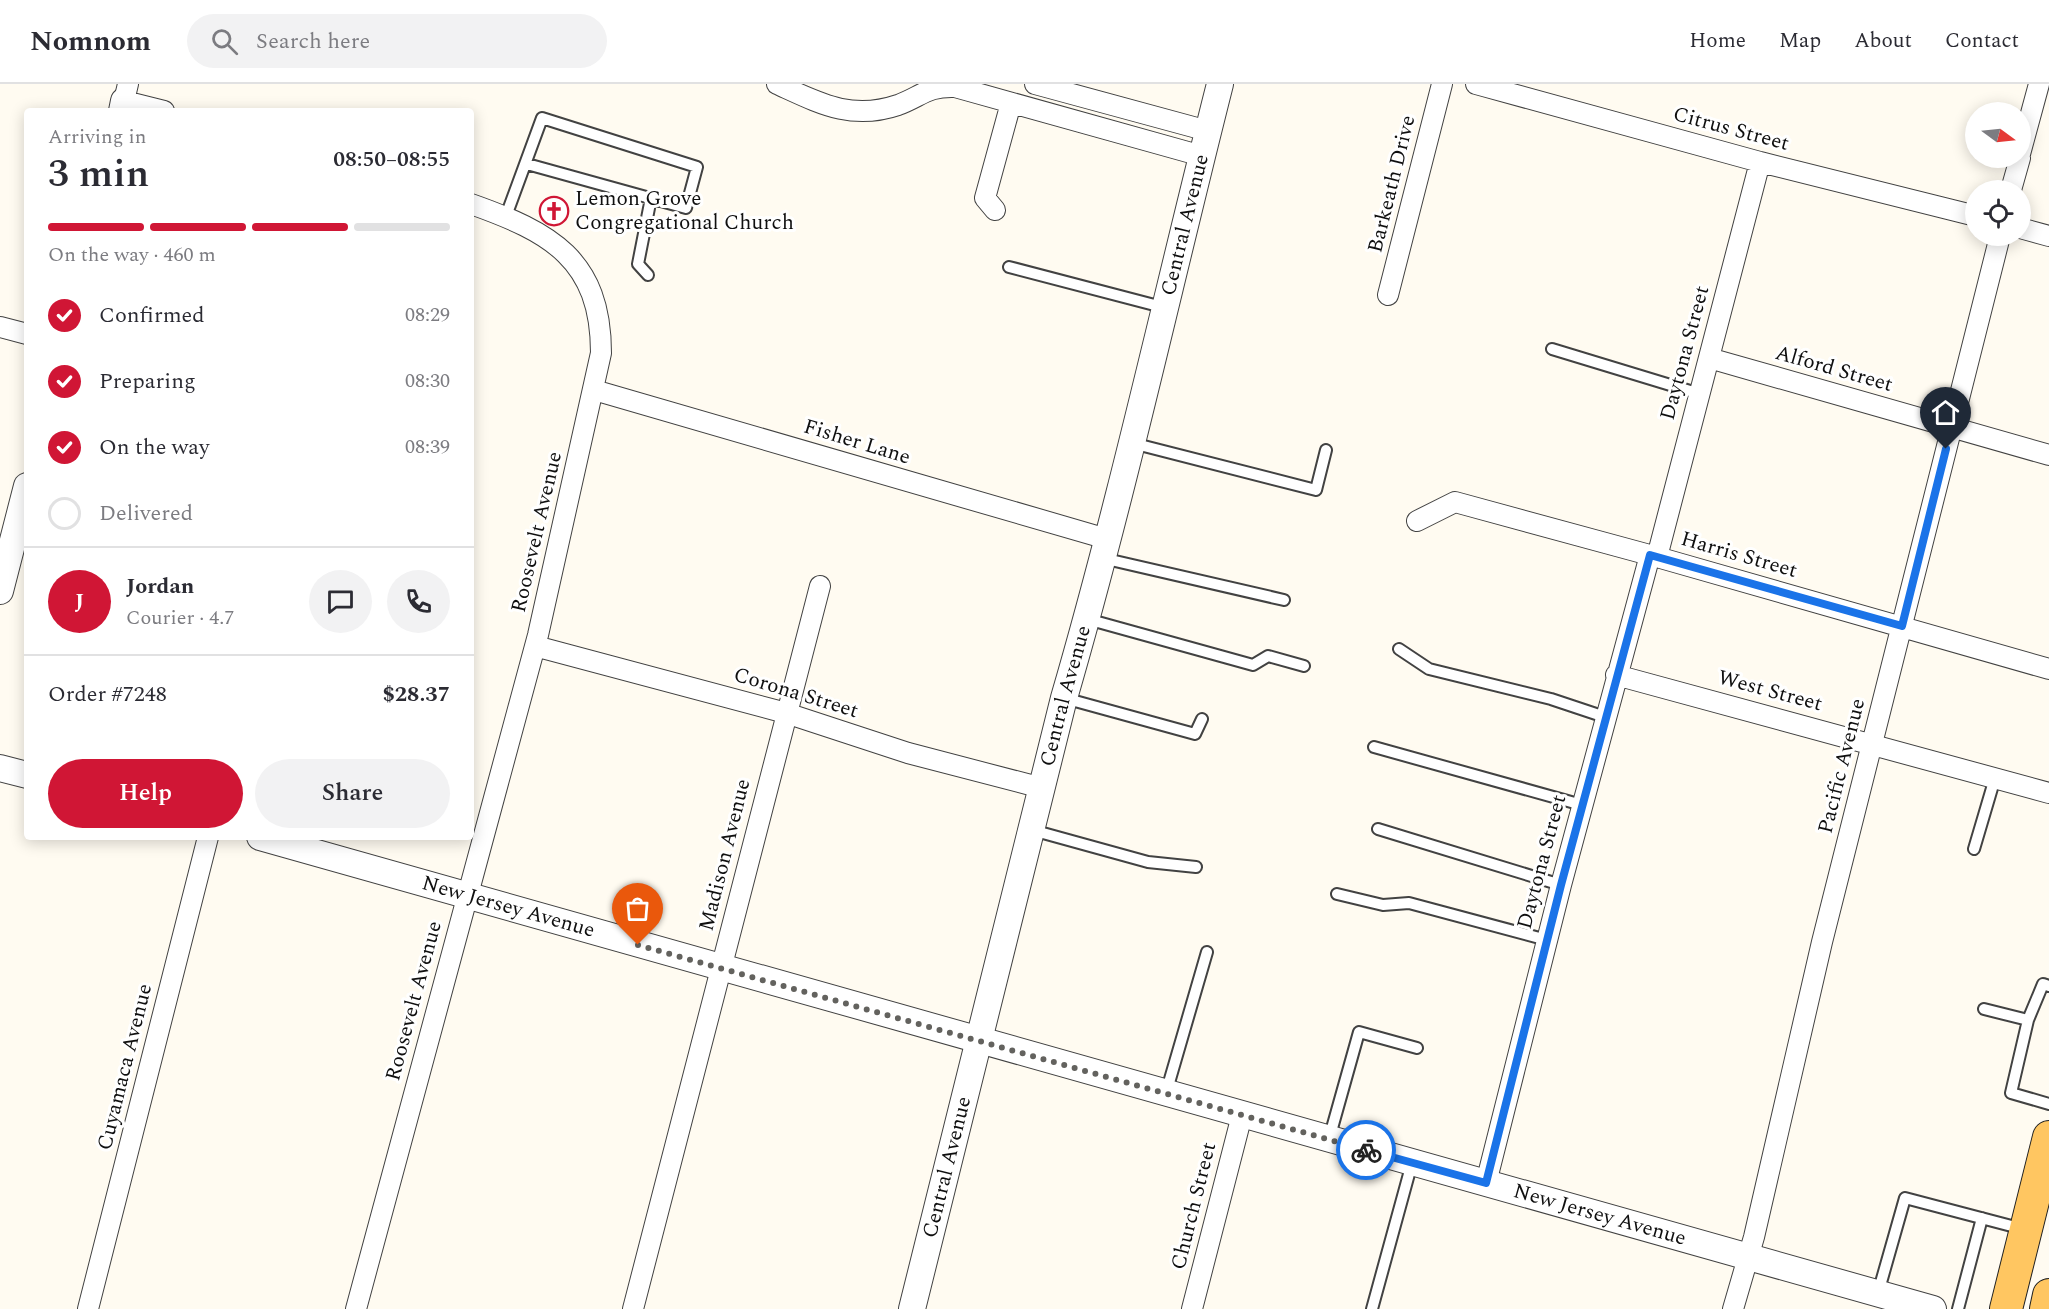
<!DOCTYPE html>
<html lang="en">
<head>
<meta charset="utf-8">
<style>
  body { margin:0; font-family:Spectral,serif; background:#f2f2f3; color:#2b2b33; height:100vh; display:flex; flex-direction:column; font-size:22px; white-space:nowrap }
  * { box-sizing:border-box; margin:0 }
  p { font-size:20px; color:#7c7c81 }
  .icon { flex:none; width:33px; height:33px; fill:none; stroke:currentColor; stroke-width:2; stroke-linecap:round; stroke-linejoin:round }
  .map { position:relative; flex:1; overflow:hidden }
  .panel { position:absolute; left:24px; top:24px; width:450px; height:732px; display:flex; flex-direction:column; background:#fff; border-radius:6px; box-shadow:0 3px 15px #0003 }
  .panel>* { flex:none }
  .needle { width:39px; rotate:105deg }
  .controls { position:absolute; left:1965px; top:18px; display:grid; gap:12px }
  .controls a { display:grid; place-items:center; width:66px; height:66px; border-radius:50%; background:#fff; box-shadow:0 3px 15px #0003; font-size:30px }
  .pin { position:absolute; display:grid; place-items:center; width:51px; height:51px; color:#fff; margin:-62px -26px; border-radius:50% 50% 50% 0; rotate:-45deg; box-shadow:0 0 6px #0007 }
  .pin .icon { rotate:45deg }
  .courier { position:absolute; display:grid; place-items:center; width:60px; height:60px; margin:-30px; border:4px solid #1a73e8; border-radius:50%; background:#fff; color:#222; box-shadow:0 2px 8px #0007 }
  .headline em { font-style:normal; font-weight:600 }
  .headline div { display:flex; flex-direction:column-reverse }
  .headline { display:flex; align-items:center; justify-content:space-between; height:102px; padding:0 24px }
  h1 { font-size:39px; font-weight:600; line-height:45px }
  .bar { display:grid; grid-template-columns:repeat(4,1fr); gap:9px 6px; align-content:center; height:72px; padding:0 24px }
  .bar i { height:8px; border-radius:4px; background:#e1e1e2 }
  .bar .on { background:#d01635 }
  .bar p { grid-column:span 4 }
  .line { display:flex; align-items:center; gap:15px; padding:0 24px; border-top:2px solid #e1e1e2 }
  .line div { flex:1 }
  .round { display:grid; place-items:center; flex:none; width:63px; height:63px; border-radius:32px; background:#f2f2f3 }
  ol { padding:0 24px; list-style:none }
  li { display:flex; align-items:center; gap:18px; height:66px }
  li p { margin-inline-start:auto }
  li .icon { padding:6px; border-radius:50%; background:#d01635; color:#fff; stroke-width:4 }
  li:last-child { color:#7c7c81 }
  li i { width:33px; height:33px; border:3px solid #e1e1e2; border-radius:50% }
  .action { display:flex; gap:12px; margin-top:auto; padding:12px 24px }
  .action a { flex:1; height:69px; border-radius:36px; background:#d01635; color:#fff; font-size:24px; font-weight:600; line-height:69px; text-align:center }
  .action a+a { background:#f2f2f3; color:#2b2b33 }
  header { display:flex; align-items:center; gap:36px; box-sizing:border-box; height:84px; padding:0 30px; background:#fff; border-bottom:2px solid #e1e1e2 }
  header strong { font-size:28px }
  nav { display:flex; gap:33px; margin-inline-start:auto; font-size:21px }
  .search { width:420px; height:54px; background:#f2f2f3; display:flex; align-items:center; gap:15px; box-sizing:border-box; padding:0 21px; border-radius:33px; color:#7c7c81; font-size:22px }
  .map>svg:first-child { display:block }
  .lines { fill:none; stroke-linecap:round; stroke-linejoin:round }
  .service-casing { stroke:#424242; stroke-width:14 }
  .minor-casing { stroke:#424242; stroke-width:22 }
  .tertiary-casing { stroke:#424242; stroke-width:28 }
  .primary-casing { stroke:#202020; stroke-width:34 }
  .service { stroke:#fff; stroke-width:10 }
  .minor { stroke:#fff; stroke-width:20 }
  .tertiary { stroke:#fff; stroke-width:26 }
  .primary { stroke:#ffc661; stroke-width:32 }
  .done { stroke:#63625e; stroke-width:6; stroke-dasharray:0 10.8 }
  .route { stroke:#1a73e8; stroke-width:8 }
  .labels { text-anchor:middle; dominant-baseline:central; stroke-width:6; stroke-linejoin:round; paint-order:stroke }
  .street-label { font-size:21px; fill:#0f0f0f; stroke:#fff }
  .poi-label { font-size:21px; fill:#0f0f0f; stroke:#fff; text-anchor:start }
</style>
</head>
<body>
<header>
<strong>Nomnom</strong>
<div class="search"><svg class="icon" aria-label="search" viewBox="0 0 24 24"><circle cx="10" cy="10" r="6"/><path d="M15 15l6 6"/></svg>Search here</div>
<nav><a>Home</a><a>Map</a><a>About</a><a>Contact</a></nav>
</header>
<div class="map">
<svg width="2049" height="1225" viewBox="0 0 2049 1225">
  <rect width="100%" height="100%" fill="#fffbf1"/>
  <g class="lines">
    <g class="service-casing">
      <path id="service" d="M506 132 542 34 697 83 686 124 527 80
        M1009 183 1166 224
        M648 191 638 180 651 114
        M1552 265 1700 310
        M1132 359 1316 406 1326 366
        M1102 474 1284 516
        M1087 535 1253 581 1268 572 1304 582
        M1399 565 1429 585 1551 615 1605 633
        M1064 614 1195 650 1202 635
        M1374 663 1582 721
        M1378 745 1561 801
        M1032 746 1148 778 1196 783
        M1974 765 1995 694
        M1337 810 1383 821 1409 819 1547 856
        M2049 902 2043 900 2028 936 2011 1009 2049 1020
        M1984 925 2028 936
        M1166 1009 1207 868
        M1329 1055 1359 948 1417 964
        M1878 1209 1905 1114 2023 1145
        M1372 1225 1412 1079
        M1958 1225 1982 1134"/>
    </g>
    <g class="minor-casing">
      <path id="minor" d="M128 0 124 17 164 27
        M777 0C819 19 851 37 898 21 922 12 927 2 955 3L1202 72
        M1035 0 1208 47
        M1476 0 1760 78 1976 132
        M2020 70 2039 0
        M2011 106 2020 74
        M995 126 985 114 1011 19
        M2020 144 2049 152
        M1388 211 1442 0
        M0 243 27 250
        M1709 274 2049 371
        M594 306 1107 455
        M1417 437 1455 418 1657 473 2049 585
        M1657 473 1760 78
        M535 562 786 629 908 669 1042 704
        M1616 591 2049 709
        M1486 1099 1561 801 1650 471
        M88 1225 208 753
        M356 1225 538 551 601 269C601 175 550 148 471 120
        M633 1225 820 502
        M1192 1225 1242 1031
        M1733 1225 1754 1153 1822 858 2000 152"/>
    </g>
    <g class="tertiary-casing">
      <g id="tertiary">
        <path d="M122 27 124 17"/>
        <path d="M0 507 27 402"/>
        <path d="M0 684 27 691"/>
        <path id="s1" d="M260 753 1933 1225"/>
        <path id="s2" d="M912 1225 1064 614C1123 411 1168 205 1220 0"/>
      </g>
    </g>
    <g class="primary-casing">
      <path id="primary" d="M2006 1225 2049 1053
        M2046 1225 2049 1211"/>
    </g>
    <use href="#service" class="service"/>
    <use href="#minor" class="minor"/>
    <use href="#tertiary" class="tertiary"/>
    <use href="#primary" class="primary"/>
  </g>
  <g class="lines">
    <path class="done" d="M638 861 1366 1066"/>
    <path class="route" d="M1366 1066 1486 1099 1561 801 1650 471 1902 542 1946 365"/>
  </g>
  <defs>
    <g id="church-ring" transform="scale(1.5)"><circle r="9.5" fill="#fff" stroke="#d01635" stroke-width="1.5"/><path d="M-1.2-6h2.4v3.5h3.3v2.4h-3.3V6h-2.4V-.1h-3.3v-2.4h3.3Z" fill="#d01635"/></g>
  </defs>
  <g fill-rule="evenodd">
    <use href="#church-ring" x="554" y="127"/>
  </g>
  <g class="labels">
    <g class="street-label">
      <text transform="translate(1731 45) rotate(15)">Citrus Street</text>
      <text transform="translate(1392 100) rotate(-76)">Barkeath Drive</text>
      <text stroke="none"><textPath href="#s2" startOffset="1118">Central Avenue</textPath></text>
      <text transform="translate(1685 269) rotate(-75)">Daytona Street</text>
      <text transform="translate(1834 285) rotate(16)">Alford Street</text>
      <text transform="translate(857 358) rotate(17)">Fisher Lane</text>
      <text transform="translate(537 448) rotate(-77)">Roosevelt Avenue</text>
      <text transform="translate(1739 471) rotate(16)">Harris Street</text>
      <text transform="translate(1770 607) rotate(15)">West Street</text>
      <text transform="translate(796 609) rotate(17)">Corona Street</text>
      <text stroke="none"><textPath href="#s2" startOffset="632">Central Avenue</textPath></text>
      <text transform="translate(1842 682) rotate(-76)">Pacific Avenue</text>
      <text transform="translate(725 771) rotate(-76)">Madison Avenue</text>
      <text transform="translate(1542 778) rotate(-75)">Daytona Street</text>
      <text stroke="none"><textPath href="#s1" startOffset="258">New Jersey Avenue</textPath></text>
      <text transform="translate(414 917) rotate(-75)">Roosevelt Avenue</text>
      <text transform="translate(125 983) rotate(-76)">Cuyamaca Avenue</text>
      <text stroke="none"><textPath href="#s2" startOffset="146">Central Avenue</textPath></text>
      <text transform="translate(1194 1122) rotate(-76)">Church Street</text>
      <text stroke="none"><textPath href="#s1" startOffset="1392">New Jersey Avenue</textPath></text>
    </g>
    <g class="poi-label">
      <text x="575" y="115">Lemon Grove<tspan x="575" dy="24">Congregational Church</tspan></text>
    </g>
  </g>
</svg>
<div class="controls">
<a><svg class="needle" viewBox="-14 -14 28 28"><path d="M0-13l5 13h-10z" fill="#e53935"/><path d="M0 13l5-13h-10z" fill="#7c7c81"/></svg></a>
<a><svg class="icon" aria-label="locate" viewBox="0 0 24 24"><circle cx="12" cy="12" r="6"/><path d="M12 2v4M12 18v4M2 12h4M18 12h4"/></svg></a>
</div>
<div class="pin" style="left:638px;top:861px;background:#ea580c"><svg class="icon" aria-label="bag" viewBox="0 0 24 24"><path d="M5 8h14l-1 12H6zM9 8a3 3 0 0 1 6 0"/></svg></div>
<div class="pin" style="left:1946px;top:365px;background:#1f2937"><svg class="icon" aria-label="home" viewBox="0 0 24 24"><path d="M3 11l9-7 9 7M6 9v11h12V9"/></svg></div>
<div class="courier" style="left:1366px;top:1066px"><svg class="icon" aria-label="bike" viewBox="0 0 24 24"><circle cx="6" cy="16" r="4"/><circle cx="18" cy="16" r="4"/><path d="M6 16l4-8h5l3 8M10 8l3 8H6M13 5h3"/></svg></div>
<section class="panel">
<div class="headline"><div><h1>3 min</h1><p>Arriving in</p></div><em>08:50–08:55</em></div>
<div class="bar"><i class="on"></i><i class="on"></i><i class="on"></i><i></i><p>On the way · 460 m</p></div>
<ol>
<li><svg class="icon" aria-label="check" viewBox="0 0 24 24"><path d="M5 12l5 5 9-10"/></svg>Confirmed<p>08:29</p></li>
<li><svg class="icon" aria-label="check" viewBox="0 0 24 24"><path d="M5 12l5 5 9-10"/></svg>Preparing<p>08:30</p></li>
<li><svg class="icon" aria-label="check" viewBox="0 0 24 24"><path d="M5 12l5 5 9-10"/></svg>On the way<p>08:39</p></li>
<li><i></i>Delivered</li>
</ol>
<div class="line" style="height:108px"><b class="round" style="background:#d01635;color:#fff">J</b><div><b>Jordan</b><p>Courier · 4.7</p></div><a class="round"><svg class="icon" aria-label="chat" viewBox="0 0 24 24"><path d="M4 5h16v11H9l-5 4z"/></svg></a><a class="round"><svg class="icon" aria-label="phone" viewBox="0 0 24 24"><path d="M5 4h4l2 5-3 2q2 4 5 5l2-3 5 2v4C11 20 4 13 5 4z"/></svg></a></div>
<div class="line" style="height:78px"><div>Order #7248</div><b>$28.37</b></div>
<div class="action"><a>Help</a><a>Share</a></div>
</section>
</div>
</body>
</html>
